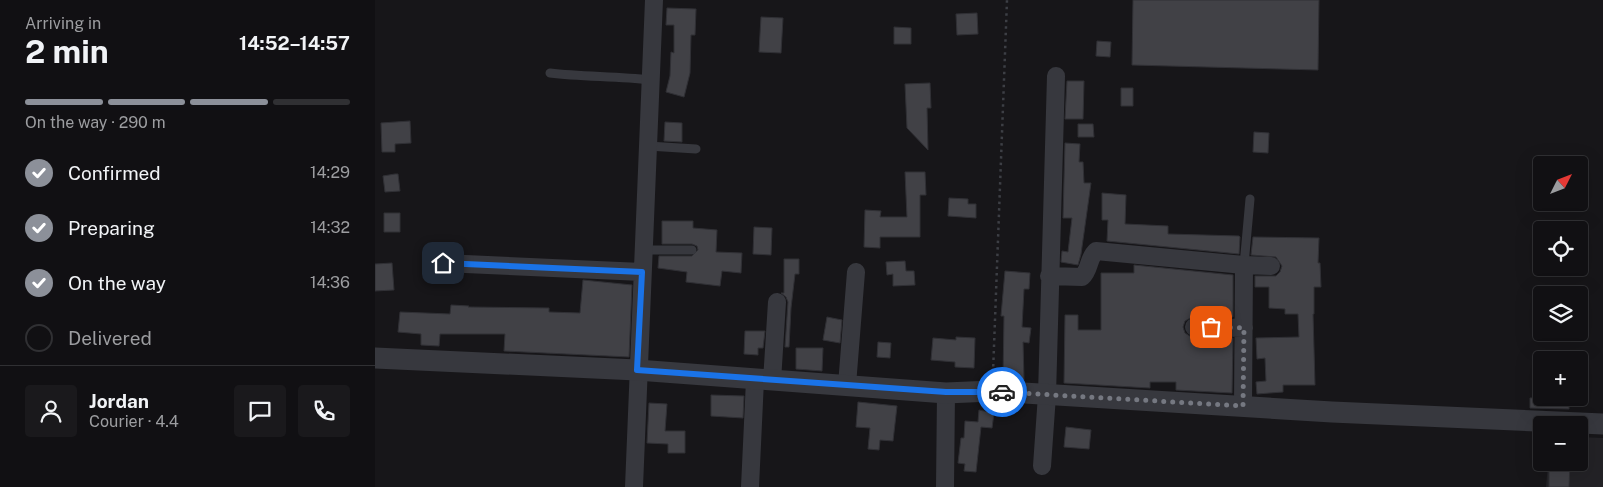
<!DOCTYPE html>
<html lang="en">
<head>
<meta charset="utf-8">
<style>
  body { margin:0; font-family:"Public Sans",sans-serif; background:#1a191c; color:#f1f3f6; height:100vh; display:flex; flex-direction:column; font-size:19px; white-space:nowrap }
  * { box-sizing:border-box; margin:0 }
  p { font-size:16px; color:#9c9da0 }
  .icon { flex:none; width:28px; height:28px; fill:none; stroke:currentColor; stroke-width:2; stroke-linecap:round; stroke-linejoin:round }
  .map { position:relative; flex:1; overflow:hidden }
  .sheet { display:flex; flex-direction:column; background:#111013; width:375px }
  .sheet>* { flex:none }
  .needle { width:32px; rotate:48deg }
  .fabs { position:absolute; left:1158px; top:156px; display:grid; gap:10px }
  .fabs a { display:grid; place-items:center; width:55px; height:55px; border-radius:5px; background:#111013; box-shadow:0 5px 20px #0002,0 0 0 1px #303033; font-size:25px }
  .pin { position:absolute; display:grid; place-items:center; width:42px; height:42px; color:#fff; margin:-21px; border-radius:10px; box-shadow:0 2px 8px #0006 }
  .courier { position:absolute; display:grid; place-items:center; width:50px; height:50px; margin:-25px; border:4px solid #1a73e8; border-radius:50%; background:#fff; color:#222; box-shadow:0 1px 6px #0007 }
  .headline em { font-style:normal; font-weight:700 }
  .headline div { display:flex; flex-direction:column-reverse }
  .headline { display:flex; align-items:center; justify-content:space-between; height:85px; padding:0 25px }
  h1 { font-size:32px; font-weight:700; line-height:38px }
  .bar { display:grid; grid-template-columns:repeat(4,1fr); gap:8px 5px; align-content:center; height:60px; padding:0 25px }
  .bar i { height:6px; border-radius:4px; background:#303033 }
  .bar .current { background:#8c9099 }
  .bar p { grid-column:span 4 }
  .line { display:flex; align-items:center; gap:12px; padding:0 25px; border-top:1px solid #303033 }
  .line div { flex:1 }
  .round { display:grid; place-items:center; flex:none; width:52px; height:52px; border-radius:5px; background:#1a191c }
  ol { padding:0 25px; list-style:none }
  li { display:flex; align-items:center; gap:15px; height:55px }
  li p { margin-inline-start:auto }
  li .icon { padding:5px; border-radius:50%; background:#8c9099; color:#fff; stroke-width:4 }
  li:last-child { color:#9c9da0 }
  li i { width:28px; height:28px; border:2px solid #303033; border-radius:50% }
  main { display:flex; flex:1; min-height:0 }
  .map>svg:first-child { display:block }
  .built { fill:#232226 }
  .building { fill:#414146; stroke:#303035 }
  .lines { fill:none; stroke-linecap:round; stroke-linejoin:round }
  .path { stroke:#3d3f45; stroke-width:2.5; stroke-dasharray:2.5 4; stroke-linecap:butt }
  .service { stroke:#37383e; stroke-width:9 }
  .minor { stroke:#37383e; stroke-width:18 }
  .tertiary { stroke:#37383e; stroke-width:21 }
  .done { stroke:#757881; stroke-width:5; stroke-dasharray:0 9 }
  .route { stroke:#1a73e8; stroke-width:6 }
</style>
</head>
<body>
<main>
<section class="sheet">
<div class="headline"><div><h1>2 min</h1><p>Arriving in</p></div><em>14:52–14:57</em></div>
<div class="bar"><i class="current"></i><i class="current"></i><i class="current"></i><i></i><p>On the way · 290 m</p></div>
<ol>
<li><svg class="icon" aria-label="check" viewBox="0 0 24 24"><path d="M5 12l5 5 9-10"/></svg>Confirmed<p>14:29</p></li>
<li><svg class="icon" aria-label="check" viewBox="0 0 24 24"><path d="M5 12l5 5 9-10"/></svg>Preparing<p>14:32</p></li>
<li><svg class="icon" aria-label="check" viewBox="0 0 24 24"><path d="M5 12l5 5 9-10"/></svg>On the way<p>14:36</p></li>
<li><i></i>Delivered</li>
</ol>
<div class="line" style="height:90px"><a class="round"><svg class="icon" aria-label="person" viewBox="0 0 24 24"><circle cx="12" cy="8" r="4"/><path d="M4 21q1-7 8-7t8 7"/></svg></a><div><b>Jordan</b><p>Courier · 4.4</p></div><a class="round"><svg class="icon" aria-label="chat" viewBox="0 0 24 24"><path d="M4 5h16v11H9l-5 4z"/></svg></a><a class="round"><svg class="icon" aria-label="phone" viewBox="0 0 24 24"><path d="M5 4h4l2 5-3 2q2 4 5 5l2-3 5 2v4C11 20 4 13 5 4z"/></svg></a></div>
</section>
<div class="map">
<svg width="1228" height="487" viewBox="0 0 1228 487">
  <rect width="100%" height="100%" fill="#171619"/>
  <path class="built" d="M1204 437 1228 438V487H1171L1173 463 1204 462Z"/>
  <path class="building" d="M758 0H944L943 70 757 65Z
    M292 8 321 9 320 35H316L315 73 309 97 291 92 295 76 296 52 299 53V25H291Z
    M602 13 603 34 582 35 581 14Z
    M386 17 408 18 406 53 384 52Z
    M519 27 536 28V44H519Z
    M722 41 736 42 735 57 721 56Z
    M692 81H709L708 119H690Z
    M555 83 556 108H552L553 150 532 128 530 84Z
    M746 88H758V106H746Z
    M35 121 36 143 20 144V152H7L6 123Z
    M290 122 307 123V142L289 141Z
    M703 124H718L719 137H703Z
    M879 132 894 133 893 153 878 152Z
    M690 143 705 144 704 162H708L709 183H716L706 254 703 265 686 262 687 251 693 252 697 218H688Z
    M530 172H550L551 195H545V237H505V248L489 247 490 210 506 211 505 217H532Z
    M20 174H23L25 191 10 192 8 176Z
    M727 193 751 195 750 224 793 226V234L864 236 865 237 864 254 732 241 733 220H727Z
    M574 198 593 199V204H601V218L573 216Z
    M9 213H25V232H9Z
    M287 221H318V228L342 230 341 252 367 253 366 273 347 271 345 286 311 282 312 272 283 268 284 256H317L323 250 322 246 317 244H287Z
    M379 227 397 228 396 255 378 254Z
    M878 237 944 238 943 263H945L946 287H939V314H938L940 385H908V392L882 394 881 382 891 381 890 358 882 359 881 338 924 337 923 314H910V309L894 308V287H880V276H901L905 272 907 266 901 257 876 255Z
    M409 259H424V274H420L416 308 414 347H410L413 302 411 297 406 293H409Z
    M530 261 531 271H539L540 285 518 286V274L512 275 511 262Z
    M17 263 19 290 0 291V264Z
    M759 265 858 275V317L819 316 810 321 808 327 810 333 818 338H858L857 393 801 390V382H775V388L689 383 690 315H703V330H726V273H759Z
    M630 271 655 273 654 289H649L647 327 656 328 654 343 648 342 649 380 628 379 629 316H626Z
    M208 280 257 285 254 357 129 351 130 334H65L64 346 46 345V334L23 332 25 312 75 314 76 305 94 306 93 307 174 308V312L205 313Z
    M452 317 467 320 465 343 448 340Z
    M370 331H390L388 348H383V355L369 354Z
    M581 337 600 338 599 368 580 367V362L556 360 558 338 581 340Z
    M503 342 516 343 515 358 502 357Z
    M421 348H448L447 371 421 369Z
    M336 395 369 396 368 418 336 416Z
    M1155 398H1194V409L1155 408Z
    M483 402 522 406 518 441 505 440 504 450 493 449 495 428 481 427Z
    M274 403 292 404 290 431H310V453H293V444L272 443Z
    M604 410 619 413 617 428 606 427 601 472 589 471 590 464 583 463 586 438H589L590 421 603 422Z
    M691 427 716 430 714 449 689 447Z
    M1174 463H1195L1194 487H1174Z"/>
  <g class="lines">
    <path class="path" d="M618 373 632 0"/>
    <path class="service" d="M175 73C208 77 242 76 275 80
      M273 146 321 149
      M268 250H317
      M869 265 875 199"/>
    <path class="minor" d="M68 263 267 272
      M674 276 707 277C715 270 713 258 721 251L869 265 896 266
      M819 327 869 328
      M397 381 402 302
      M472 385 481 272
      M868 406 869 265
      M667 466 672 395 681 76
      M259 487 279 0
      M375 487 380 380
      M570 487 571 393"/>
    <path class="tertiary" d="M0 358 262 370 571 393 617 391 957 412 1228 424"/>
  </g>
  <g class="lines">
    <path class="done" d="M627 392 868 406 869 328 836 327"/>
    <path class="route" d="M68 263 267 272 262 370 571 392H627"/>
  </g>
</svg>
<div class="fabs">
<a><svg class="needle" viewBox="-14 -14 28 28"><path d="M0-13l5 13h-10z" fill="#e53935"/><path d="M0 13l5-13h-10z" fill="#9c9da0"/></svg></a>
<a><svg class="icon" aria-label="locate" viewBox="0 0 24 24"><circle cx="12" cy="12" r="6"/><path d="M12 2v4M12 18v4M2 12h4M18 12h4"/></svg></a>
<a><svg class="icon" aria-label="layers" viewBox="0 0 24 24"><path d="M12 4l9 5-9 5-9-5zM3 14l9 5 9-5"/></svg></a>
<a>+</a>
<a>−</a>
</div>
<div class="pin" style="left:836px;top:327px;background:#ea580c"><svg class="icon" aria-label="bag" viewBox="0 0 24 24"><path d="M5 8h14l-1 12H6zM9 8a3 3 0 0 1 6 0"/></svg></div>
<div class="pin" style="left:68px;top:263px;background:#1f2937"><svg class="icon" aria-label="home" viewBox="0 0 24 24"><path d="M3 11l9-7 9 7M6 9v11h12V9"/></svg></div>
<div class="courier" style="left:627px;top:392px"><svg class="icon" aria-label="car" viewBox="0 0 24 24"><path d="M5 17H2v-5l4-1 3-4h7l3 4 3 1v5h-3M9 17h6M6 11h13"/><circle cx="7" cy="17" r="2"/><circle cx="17" cy="17" r="2"/></svg></div>
</div>
</main>
</body>
</html>
